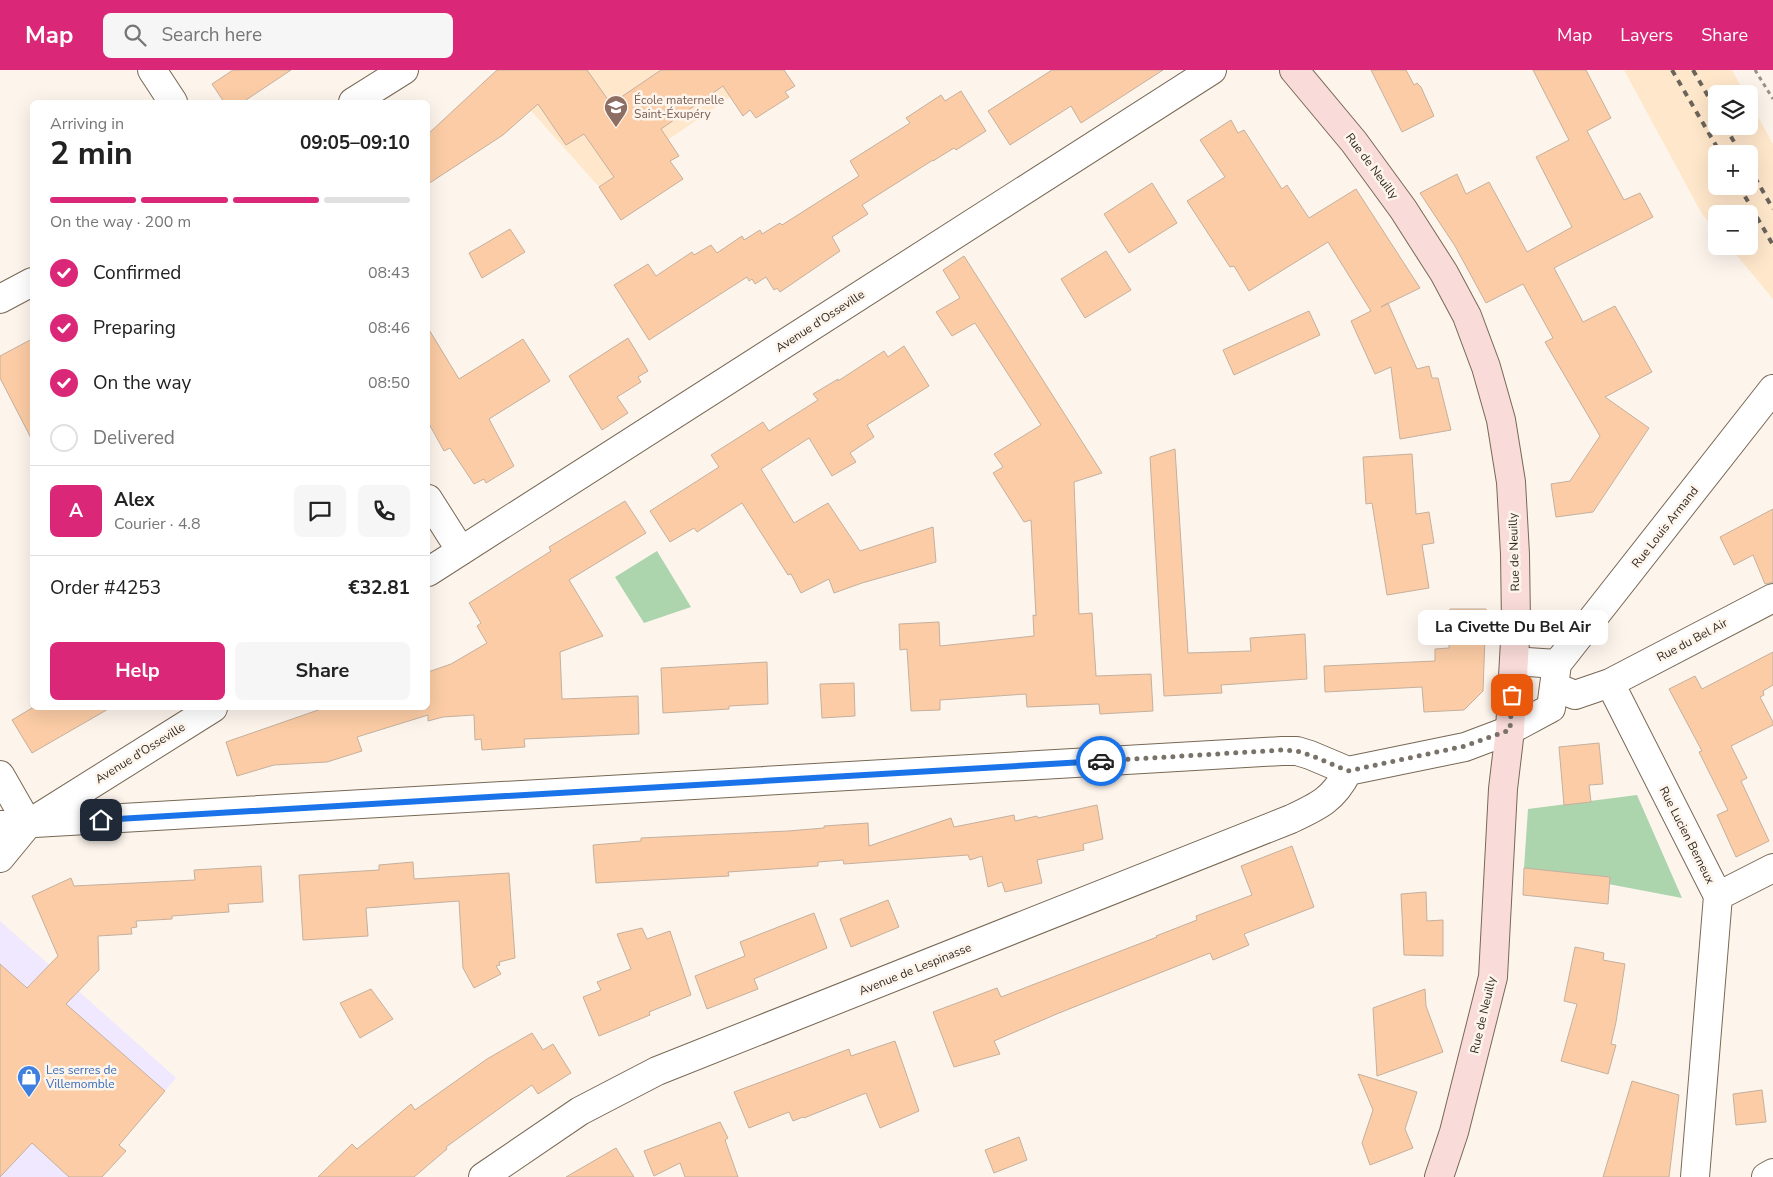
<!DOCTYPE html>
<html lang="en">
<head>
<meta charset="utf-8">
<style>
  body { margin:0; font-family:"Nunito Sans",sans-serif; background:#f6f6f6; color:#222; height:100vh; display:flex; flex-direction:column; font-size:19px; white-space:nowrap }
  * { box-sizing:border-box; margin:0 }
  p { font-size:16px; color:#767676 }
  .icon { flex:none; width:28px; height:28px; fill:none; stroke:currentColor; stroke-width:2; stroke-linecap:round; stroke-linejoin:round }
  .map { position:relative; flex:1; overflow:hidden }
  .panel { position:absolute; left:30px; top:30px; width:400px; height:610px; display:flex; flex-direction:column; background:#fff; border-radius:8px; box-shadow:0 5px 20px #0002 }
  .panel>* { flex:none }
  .buttons { position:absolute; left:1708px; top:15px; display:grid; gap:10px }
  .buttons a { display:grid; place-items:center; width:50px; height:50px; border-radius:8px; background:#fff; box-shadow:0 5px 20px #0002; font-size:25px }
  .pin { position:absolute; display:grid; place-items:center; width:42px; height:42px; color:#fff; margin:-21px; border-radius:10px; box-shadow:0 2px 8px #0006 }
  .courier { position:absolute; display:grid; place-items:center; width:50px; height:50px; margin:-25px; border:4px solid #1a73e8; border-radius:50%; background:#fff; color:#222; box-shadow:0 1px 6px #0007 }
  .bubble { position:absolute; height:35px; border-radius:8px; background:#fff; box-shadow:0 5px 20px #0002; font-size:16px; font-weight:700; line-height:35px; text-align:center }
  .headline em { font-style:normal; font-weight:700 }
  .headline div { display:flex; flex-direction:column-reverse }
  .headline { display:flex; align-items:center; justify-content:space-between; height:85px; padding:0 20px }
  h1 { font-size:32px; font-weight:700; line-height:38px }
  .bar { display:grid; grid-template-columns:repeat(4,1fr); gap:8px 5px; align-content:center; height:60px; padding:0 20px }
  .bar i { height:6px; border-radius:4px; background:#e0e0e0 }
  .bar .active { background:#db2777 }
  .bar p { grid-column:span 4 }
  .line { display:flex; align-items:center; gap:12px; padding:0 20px; border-top:1px solid #e0e0e0 }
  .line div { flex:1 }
  .round { display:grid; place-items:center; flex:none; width:52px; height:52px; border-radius:8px; background:#f6f6f6 }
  ol { padding:0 20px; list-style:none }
  li { display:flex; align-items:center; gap:15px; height:55px }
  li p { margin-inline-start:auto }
  li .icon { padding:5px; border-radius:50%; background:#db2777; color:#fff; stroke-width:4 }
  li:last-child { color:#767676 }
  li i { width:28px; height:28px; border:2px solid #e0e0e0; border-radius:50% }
  .cta { display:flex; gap:10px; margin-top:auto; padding:10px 20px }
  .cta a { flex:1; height:58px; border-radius:8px; background:#db2777; color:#fff; font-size:20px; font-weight:700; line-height:58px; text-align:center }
  .cta a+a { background:#f6f6f6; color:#222 }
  header { display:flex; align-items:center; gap:30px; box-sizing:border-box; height:70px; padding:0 25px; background:#db2777; color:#fff }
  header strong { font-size:24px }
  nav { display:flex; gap:28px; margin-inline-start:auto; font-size:18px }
  .search { width:350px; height:45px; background:#f6f6f6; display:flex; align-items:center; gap:12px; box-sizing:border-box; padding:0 18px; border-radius:8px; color:#767676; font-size:19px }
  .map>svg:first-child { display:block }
  .commercial { fill:#efe8fe }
  .built { fill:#ffe7cb; fill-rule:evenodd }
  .green { fill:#acd4ad }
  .building { fill:#fbcca5; stroke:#c5b09e }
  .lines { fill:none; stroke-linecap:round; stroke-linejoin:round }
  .street-casing { stroke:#786855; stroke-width:30 }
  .secondary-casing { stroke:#786855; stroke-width:30 }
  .path { stroke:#9a928a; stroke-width:3; stroke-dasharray:4 4; stroke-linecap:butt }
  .street { stroke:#fff; stroke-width:28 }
  .secondary { stroke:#f9dbd9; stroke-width:28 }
  .rail { stroke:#6b645b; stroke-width:4; stroke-dasharray:6 6; stroke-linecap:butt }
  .done { stroke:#797269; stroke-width:5; stroke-dasharray:0 9 }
  .route { stroke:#1a73e8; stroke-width:6 }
  .labels { text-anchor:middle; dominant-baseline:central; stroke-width:5; stroke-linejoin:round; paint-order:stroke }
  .education-label { font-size:12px; fill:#785e54; stroke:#fdf5ec; text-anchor:start }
  .street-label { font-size:12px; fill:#322b23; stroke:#fdf5ec }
  .shop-label { font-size:12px; fill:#366cbe; stroke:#fdf5ec; text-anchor:start }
</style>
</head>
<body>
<header>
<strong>Map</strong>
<div class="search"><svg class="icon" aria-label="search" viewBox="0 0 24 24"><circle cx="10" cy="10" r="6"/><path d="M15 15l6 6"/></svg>Search here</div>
<nav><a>Map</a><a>Layers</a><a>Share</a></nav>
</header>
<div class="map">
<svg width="1773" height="1107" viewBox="0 0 1773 1107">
  <rect width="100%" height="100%" fill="#fdf5ec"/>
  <path class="commercial" d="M0 851 176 1008 91 1107H0Z"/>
  <path class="built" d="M495 0H770L599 117Z
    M1624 0H1732L1745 24H1716V56H1749V30L1773 74V229L1729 176H1749V144H1716V161L1702 144ZM1716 84H1749V116H1716Z"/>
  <path class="green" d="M657 481 691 537 644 553 615 507Z
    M1637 725 1682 828 1524 798 1528 739Z"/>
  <path class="building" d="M233 0H291L243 32H224L212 14Z
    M497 0H587L611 34 661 0H784L795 16 785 22 789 27 756 48 750 40 743 46 723 16 661 59 679 86 670 91 683 109 621 150 599 117 614 107 584 64 566 75 538 34 503 65 428 114V64Z
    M1052 0H1163L1081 53 1071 36 1010 75 988 41Z
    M1371 0H1406L1414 15 1417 13 1421 17 1434 46 1402 62Z
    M1533 0H1586L1611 48 1587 61 1624 130 1640 123 1653 147 1554 198 1583 252 1615 236 1652 302 1605 327 1649 358 1593 442 1556 447 1551 414 1570 411 1600 366 1545 272 1553 268 1523 214 1486 233 1455 176 1420 123 1457 104 1466 124 1489 112 1527 182 1572 157 1536 87 1569 70Z
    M961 21 986 61 956 80 954 78 933 91V90L862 135 868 144 832 167 840 181 780 222 777 218 774 220 766 207 755 214 752 209 749 211 747 207 649 270 614 215 648 194 656 206 692 182 694 185 711 175 717 183 742 166 744 170 760 160 762 164 780 153 782 155 859 106 850 91 910 53 906 48 941 25 945 31Z
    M1231 50 1238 63 1244 60 1282 119 1287 115 1309 148 1356 119 1420 218 1381 237 1388 233 1417 299 1429 296 1432 308H1438L1451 360 1400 369 1391 297 1375 304 1351 251 1371 241 1328 172 1249 221 1234 196 1230 197 1187 131 1225 107 1200 70Z
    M1152 113 1177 153 1129 183 1104 144Z
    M510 159 525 182 482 208 469 183Z
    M1106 181 1131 220 1085 248 1061 209Z
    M964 186 1102 403 1074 412 1079 544 1092 543 1096 606 1151 604 1153 641 1100 644 1099 634 1027 637 1026 624 940 630V640L911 641 907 579 900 580 899 554 939 552 940 576 1034 566 1033 545 1036 546 1031 450 1024 452 993 403 1003 397 994 384 1041 355 975 253 952 266 936 242 960 228 943 200Z
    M1309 241 1320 265 1234 305 1223 280Z
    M428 258 459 309 523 269 550 311 489 349 514 396 486 413 484 409 474 414 450 378 444 381 428 352Z
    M628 268 648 301 638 307 641 312 617 327 628 343 602 360 569 306Z
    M32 269V370L0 308V286Z
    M904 276 929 316 867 355 874 367 850 383 856 392 832 406 809 368 761 399 794 453 828 433 860 481 933 457 936 492 862 513 834 523 829 509 801 523 791 504 788 505 742 433 697 462 694 458 670 472 650 441 719 397 711 385 763 352 769 361 818 330 813 324 838 309V311L884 281 888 287Z
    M1175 379 1188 583 1251 581 1250 568 1305 564 1307 609 1221 615 1222 623 1164 626 1150 387Z
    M1412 384 1416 444 1429 442 1434 473 1422 475 1429 518 1387 525 1372 433 1366 434 1363 387Z
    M625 431 646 463 569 510 603 566 560 582 562 629 638 626 639 664 524 669 525 677 482 680 481 669 475 670 474 645 443 647 428 651V645L357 667 362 681 327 692 274 695 237 706 226 672 324 638H428V602L451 594 487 573 477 556 481 553 469 533 551 481 549 477Z
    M1773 439V512L1765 514 1753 485 1734 495 1720 467Z
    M1450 539H1486L1483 621 1464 640 1424 642 1422 617 1325 622 1324 596 1435 591V579L1449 578Z
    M1773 582V615L1763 621 1764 625 1760 627 1773 652V655L1731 676 1747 708 1741 711 1769 771 1736 787 1717 745 1728 740 1699 682 1702 681 1669 619 1695 606 1702 619Z
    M767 592 768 634 729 636V639L663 643 661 598Z
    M854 613 855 646 822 648 820 614Z
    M32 638H110L32 683 12 650Z
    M1599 673 1603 714 1589 715 1591 732 1564 735 1559 677Z
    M1097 735 1103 769 1083 774 1084 780 1037 790 1042 813 1005 822 1002 812 988 817 982 786 970 790 968 785 844 794 843 790 818 792V796L728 802 729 806 596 813 593 775 641 771V768L788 761 824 758V756L868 753 869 776 951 748 954 757 1014 745 1015 751 1037 746 1038 748Z
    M1292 776 1314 837 1244 864 1249 875 1213 890 1210 883 1059 943 994 971 1000 984 954 997 933 942 997 918 1001 927 1157 867 1156 866 1197 850 1196 846 1252 825 1241 796Z
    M413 792 414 809 509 803 515 888 499 892 500 895 496 896 501 904 474 918 463 898 459 831 366 838 368 866 303 870 299 805 379 800V795Z
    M261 796 263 832 228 834 229 842 172 846V849L136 851 137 857 131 858 132 864 98 866 99 900 66 934 165 1021 119 1075 126 1081 102 1107H69L32 1073 0 1107V894L27 918 58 886 32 826 71 808 74 816 195 810 194 800Z
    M1524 798 1610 807 1608 834 1523 825Z
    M1426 822 1427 851 1443 850V886L1404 885 1401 824Z
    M888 830 899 857 851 877 840 849Z
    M814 843 827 878 754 909 758 919 707 939 695 906 745 886 740 872Z
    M642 858 647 869 670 861 691 925 649 942 650 945 599 966 583 927 601 920 597 912 631 899 617 864Z
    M1575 877 1604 883 1603 890 1625 894 1616 952 1611 974 1616 975 1608 1004 1561 991 1577 934 1564 931Z
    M371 919 393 949 360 968 340 933Z
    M1425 919 1426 936 1443 982 1377 1006 1373 938Z
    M532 963 543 980 553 974 571 1003 538 1024 532 1015 446 1077 447 1079 414 1107H318L352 1074 357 1079 411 1034 415 1040 487 989Z
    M895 971 919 1041 880 1058 866 1023 804 1048 803 1047 793 1051 789 1042 749 1058 734 1022 849 979 851 986Z
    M1358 1004 1417 1022 1405 1059 1413 1078 1370 1095 1362 1073 1373 1040Z
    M1632 1011 1679 1025 1669 1107H1603Z
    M1762 1020 1766 1052 1736 1055 1733 1024Z
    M720 1052 728 1068 725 1070 738 1107H685L680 1093 654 1106 644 1081Z
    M1019 1067 1027 1090 994 1103 985 1080Z
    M616 1078 634 1107H566Z"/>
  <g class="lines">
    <g class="street-casing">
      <path id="street" d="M152 0 173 32
        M353 32 404 0
        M0 229 32 212
        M428 429 461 481
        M428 502 1212 0
        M1514 591 1557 594
        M1610 613 1773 528
        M1555 617 1575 625 1610 613 1718 826 1695 1107
        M0 705 28 754
        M0 755 1282 681H1297L1310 685 1348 701 1465 677 1510 660 1551 638 1557 594 1773 319
        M0 788 28 754 213 638
        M1718 826 1773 798
        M483 1107 580 1041 657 1001 1291 749C1319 736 1334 729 1348 701
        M1766 1107 1773 1103"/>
    </g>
    <g class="secondary-casing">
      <path id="secondary" d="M1294 0 1354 72 1403 139 1444 203 1467 246 1486 297 1501 350 1511 412 1515 484 1516 553 1510 660 1503 719 1493 907 1454 1062 1439 1107"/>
    </g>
    <path class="path" d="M1755 0 1773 29"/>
    <use href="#street" class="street"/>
    <use href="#secondary" class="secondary"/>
    <path class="rail" d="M1672 0 1721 84
      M1693 0 1716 40
      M1725 56 1741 84
      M1749 97 1773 139
      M1739 116 1773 175"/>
  </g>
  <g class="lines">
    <path class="done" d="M1101 691 1282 680 1297 681 1310 685 1348 701 1465 676 1510 660 1512 625"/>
    <path class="route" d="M101 750 1101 691"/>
  </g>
  <defs>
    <g id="school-pin" transform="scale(1.25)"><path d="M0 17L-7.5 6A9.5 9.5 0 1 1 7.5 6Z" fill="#8d6e63" stroke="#fdf5ec"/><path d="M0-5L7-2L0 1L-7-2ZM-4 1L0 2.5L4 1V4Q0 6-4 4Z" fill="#fff"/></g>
    <g id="shop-pin" transform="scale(1.25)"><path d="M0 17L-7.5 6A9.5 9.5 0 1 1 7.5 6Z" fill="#3f7fe0" stroke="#fdf5ec"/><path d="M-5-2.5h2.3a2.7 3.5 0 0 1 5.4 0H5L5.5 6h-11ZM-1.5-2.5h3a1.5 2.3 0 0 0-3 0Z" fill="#fff"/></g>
  </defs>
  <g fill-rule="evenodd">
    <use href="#school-pin" x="616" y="37"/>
    <use href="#shop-pin" x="29" y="1007"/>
  </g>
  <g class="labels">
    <g class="education-label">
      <text x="634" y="30">École maternelle<tspan x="634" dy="14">Saint-Éxupéry</tspan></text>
    </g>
    <g class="street-label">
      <text transform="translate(1372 96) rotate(53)">Rue de Neuilly</text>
      <text transform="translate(820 251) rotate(-33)">Avenue d'Osseville</text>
      <text transform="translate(1665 457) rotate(-52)">Rue Louis Armand</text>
      <text transform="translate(1514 482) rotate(-92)">Rue de Neuilly</text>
      <text transform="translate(1692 570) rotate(-28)">Rue du Bel Air</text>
      <text transform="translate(140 683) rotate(-32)">Avenue d'Osseville</text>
      <text transform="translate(1687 765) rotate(63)">Rue Lucien Berneux</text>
      <text transform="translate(915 899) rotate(-22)">Avenue de Lespinasse</text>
      <text transform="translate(1483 945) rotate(-77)">Rue de Neuilly</text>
    </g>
    <g class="shop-label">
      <text x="46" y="1000">Les serres de<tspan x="46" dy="14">Villemomble</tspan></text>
    </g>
  </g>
</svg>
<div class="buttons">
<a><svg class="icon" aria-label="layers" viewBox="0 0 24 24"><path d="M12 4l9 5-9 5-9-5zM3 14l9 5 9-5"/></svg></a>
<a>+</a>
<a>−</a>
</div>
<div class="pin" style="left:1512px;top:625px;background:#ea580c"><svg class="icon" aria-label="bag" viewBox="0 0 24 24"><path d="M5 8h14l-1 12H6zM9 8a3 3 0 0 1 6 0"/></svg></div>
<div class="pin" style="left:101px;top:750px;background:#1f2937"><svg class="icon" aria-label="home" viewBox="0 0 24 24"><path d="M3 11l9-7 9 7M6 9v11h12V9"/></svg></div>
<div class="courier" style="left:1101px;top:691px"><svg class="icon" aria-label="car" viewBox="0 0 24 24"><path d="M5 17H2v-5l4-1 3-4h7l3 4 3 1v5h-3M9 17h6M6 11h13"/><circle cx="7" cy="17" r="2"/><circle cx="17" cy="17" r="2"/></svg></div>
<div class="bubble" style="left:1418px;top:540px;width:190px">La Civette Du Bel Air</div>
<section class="panel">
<div class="headline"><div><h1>2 min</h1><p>Arriving in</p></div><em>09:05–09:10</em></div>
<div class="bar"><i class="active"></i><i class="active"></i><i class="active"></i><i></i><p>On the way · 200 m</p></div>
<ol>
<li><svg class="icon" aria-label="check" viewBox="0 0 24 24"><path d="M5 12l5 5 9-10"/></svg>Confirmed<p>08:43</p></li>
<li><svg class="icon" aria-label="check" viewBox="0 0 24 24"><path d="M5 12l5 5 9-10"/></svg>Preparing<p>08:46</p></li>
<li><svg class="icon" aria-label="check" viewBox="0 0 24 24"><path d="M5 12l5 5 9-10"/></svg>On the way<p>08:50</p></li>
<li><i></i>Delivered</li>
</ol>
<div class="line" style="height:90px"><b class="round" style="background:#db2777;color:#fff">A</b><div><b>Alex</b><p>Courier · 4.8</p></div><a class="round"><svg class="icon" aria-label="chat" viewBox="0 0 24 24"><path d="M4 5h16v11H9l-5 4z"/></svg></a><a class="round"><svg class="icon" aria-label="phone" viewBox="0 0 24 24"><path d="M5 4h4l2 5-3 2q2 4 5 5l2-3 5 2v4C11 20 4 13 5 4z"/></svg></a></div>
<div class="line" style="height:65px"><div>Order #4253</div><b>€32.81</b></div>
<div class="cta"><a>Help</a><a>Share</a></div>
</section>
</div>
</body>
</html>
